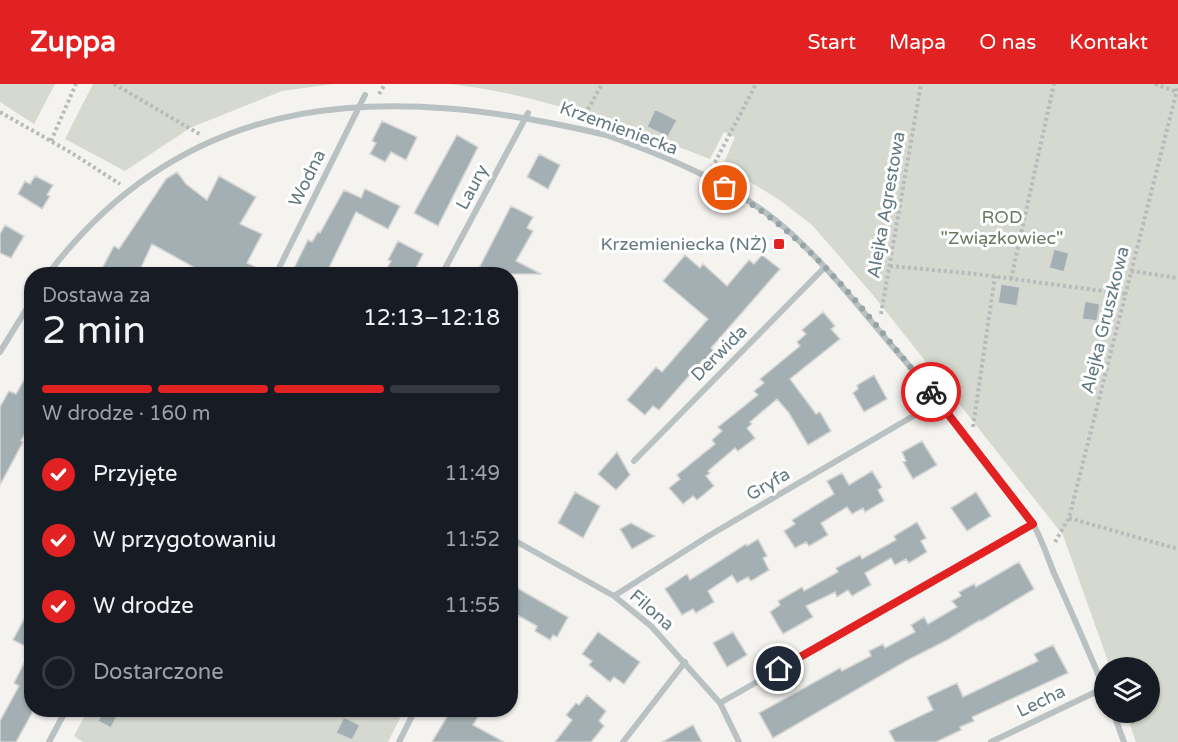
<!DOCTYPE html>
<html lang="pl">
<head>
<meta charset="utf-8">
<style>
  body { margin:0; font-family:"Varela Round",sans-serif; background:#20242c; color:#f1f3f6; height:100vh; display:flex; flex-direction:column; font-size:22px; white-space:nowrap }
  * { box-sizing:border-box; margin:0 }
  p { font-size:20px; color:#9ea1a6 }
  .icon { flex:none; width:33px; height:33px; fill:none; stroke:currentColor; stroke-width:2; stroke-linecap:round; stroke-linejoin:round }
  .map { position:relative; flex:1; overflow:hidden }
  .details { position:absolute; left:24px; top:183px; width:494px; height:450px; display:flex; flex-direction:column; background:#171b24; border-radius:24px; box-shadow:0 2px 4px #0004 }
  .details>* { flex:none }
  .tools { position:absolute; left:1094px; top:573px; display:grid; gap:12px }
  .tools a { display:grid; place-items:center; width:66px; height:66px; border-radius:50%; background:#171b24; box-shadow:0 2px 4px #0004; font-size:30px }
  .pin { position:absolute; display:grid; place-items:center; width:51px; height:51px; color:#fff; margin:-26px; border:3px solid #fff; border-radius:50%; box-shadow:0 2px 6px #0007 }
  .courier { position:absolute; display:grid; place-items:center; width:60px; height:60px; margin:-30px; border:4px solid #e22222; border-radius:50%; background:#fff; color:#222; box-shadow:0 2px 8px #0007 }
  .summary em { font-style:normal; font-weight:600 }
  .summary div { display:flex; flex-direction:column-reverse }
  .summary { display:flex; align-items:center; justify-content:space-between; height:102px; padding:0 18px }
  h1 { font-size:39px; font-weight:600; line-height:45px }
  .bar { display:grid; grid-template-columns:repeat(4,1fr); gap:9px 6px; align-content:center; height:72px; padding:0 18px }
  .bar i { height:8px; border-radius:4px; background:#363941 }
  .bar .current { background:#e22222 }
  .bar p { grid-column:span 4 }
  ol { padding:0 18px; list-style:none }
  li { display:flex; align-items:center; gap:18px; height:66px }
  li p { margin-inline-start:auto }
  li .icon { padding:6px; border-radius:50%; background:#e22222; color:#fff; stroke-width:4 }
  li:last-child { color:#9ea1a6 }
  li i { width:33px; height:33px; border:3px solid #363941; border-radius:50% }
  header { display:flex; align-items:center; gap:36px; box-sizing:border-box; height:84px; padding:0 30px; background:#e22222; color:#fff }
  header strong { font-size:28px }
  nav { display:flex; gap:33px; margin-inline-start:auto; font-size:21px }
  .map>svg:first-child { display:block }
  .green { fill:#d5d9cf }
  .building { fill:#a3afb2; stroke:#d5d5d3; stroke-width:1.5 }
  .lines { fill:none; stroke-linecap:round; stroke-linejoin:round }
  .path { stroke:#b7bbbc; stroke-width:4; stroke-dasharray:3 3; stroke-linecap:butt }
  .minor { stroke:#bac1c3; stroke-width:6 }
  .done { stroke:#96a4a8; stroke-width:6; stroke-dasharray:0 10.8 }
  .route { stroke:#e22222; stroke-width:8 }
  .poi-dot { fill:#e22222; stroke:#fff; stroke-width:2 }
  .labels { text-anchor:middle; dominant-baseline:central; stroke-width:6; stroke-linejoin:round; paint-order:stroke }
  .street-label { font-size:18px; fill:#637a81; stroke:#fff }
  .park-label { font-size:18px; fill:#6b7862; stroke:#fff }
  .poi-label { font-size:18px; fill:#637a81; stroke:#fff; text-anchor:end }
</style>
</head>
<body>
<header>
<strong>Zuppa</strong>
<nav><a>Start</a><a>Mapa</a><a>O nas</a><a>Kontakt</a></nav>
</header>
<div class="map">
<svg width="1178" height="658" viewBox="0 0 1178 658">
  <rect width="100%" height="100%" fill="#f4f3f0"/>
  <path class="green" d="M0 0H55L34 40 0 18Z
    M93 0H333L282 7 190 44 125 87 65 55Z
    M450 0H1178V658H1136L1126 629 1149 628V584L1110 583 1063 451 873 211 812 141 781 117 723 81 735 53 724 48 710 75C626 43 539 10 450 0Z
    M88 626H404L388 658H83L74 652Z"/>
  <path class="building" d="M655 25 677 36 668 53 647 43Z
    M382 37 417 53 406 76 391 68 385 78 370 70 376 59 372 57Z
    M457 51 478 63 438 142 414 129Z
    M539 70 560 81 548 105 527 93Z
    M177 88 186 100 207 116 219 92 256 113 240 140 262 150 247 179 271 190H194L197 185 152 160 138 190H99L114 162 119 165 166 95Z
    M35 92 53 101 47 111 50 112 42 125 18 110 25 97 30 100Z
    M365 105 400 122 388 145 356 128 326 190 316 185 313 190H291L308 156 312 158 318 148 320 149 344 106 361 114Z
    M511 122 533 133 527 144 533 147 516 177 541 190H486L478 186Z
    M5 141 24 152 11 174 0 169V150Z
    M398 157 423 170 413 190H384L391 177 388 176Z
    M1054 165 1069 169 1064 188 1049 184Z
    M685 171 700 184 703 180 727 202 749 176 754 180 762 171 780 185 711 264 715 268 706 278 703 276 659 326 653 322 645 331 627 316 656 283 662 288 708 235 663 197Z
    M1001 200 1020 203 1017 222 998 219Z
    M1085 217 1100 220 1097 237 1082 235Z
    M823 228 835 242 831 245 840 255 790 295 816 330 820 328 831 347 808 361 789 329 777 315 750 338 752 340 747 344 755 354 738 367 735 364 708 387 710 389 706 392 714 402 697 416 693 412 683 420 669 404 680 395 677 391 715 360 712 356 722 347 718 343 758 311 754 307 764 299 760 295 800 262 797 258 806 250 802 246Z
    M32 282V336L21 357 23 358 0 401V323L9 307 16 310Z
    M874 291 887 315 864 328 853 309 858 305 857 301Z
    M922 357 937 381 913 395 903 378 906 377 902 368Z
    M617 368 630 391 616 406 598 390Z
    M872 387 882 403 878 406 884 417 865 428 863 424 852 430 847 423 821 439 828 451 809 462 806 458 795 464 784 447 795 440 792 436 834 410 827 397 842 389 849 401Z
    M575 408 600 422 583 454 558 439Z
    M976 408 991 432 967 447 951 424Z
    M917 438 926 454 921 457 927 468 909 479 906 475 895 481 891 474 865 489 871 501 852 512 848 506 837 513 835 508 806 522 813 533 783 550 770 528 780 521 778 517 802 503 804 507 838 488 836 484 860 471 862 475 896 456 894 452Z
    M631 439 655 452 632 465 620 445Z
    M758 455 767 472 763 474 769 486 751 497 748 493 737 499 732 491 708 507 714 518 696 529 693 525 682 531 665 505 687 490 690 496 746 460 747 462Z
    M1019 478 1034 505 981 537 980 536 949 555 906 577 773 654 759 629 840 584 842 587 871 572 869 567 883 560 885 564 915 548 911 541 924 533 928 540 957 523 952 517 961 512 959 508 974 500 976 503Z
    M510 500 568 533 557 553 553 551 550 556 535 547 537 542 510 527Z
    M32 520V629L16 658H0V637L19 602 14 599 31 565 13 556Z
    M598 548 640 578 624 600 614 593 610 598 589 581 592 577 582 570Z
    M733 548 747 571 727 583 713 559Z
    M1053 561 1068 589 972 633 974 637 960 643 961 646 936 658H895L889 647 933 626 927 613 957 599 963 613 1034 579 1038 577 1034 570Z
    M587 611 606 627 599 637 604 642 591 658H555L572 636 566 631 576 619 579 621Z
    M104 626H120L111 644 98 637Z
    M451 626H482L473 641 504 658H432Z
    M344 633 360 641 352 656 336 649Z
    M693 641 702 658H662Z"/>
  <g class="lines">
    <path class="path" d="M114 0 201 51
      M1155 0 1177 8
      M379 10 385 0
      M0 28 70 68 120 100
      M582 36 602 0
      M51 57 76 0
      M712 84 756 0
      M890 182 976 190 1125 210
      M1131 187 1178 194
      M1011 195 1054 0
      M881 230 921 0
      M973 343 995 192
      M1069 434 1178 465
      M1055 458 1069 434 1178 2"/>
    <path class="minor" d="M48 190C192 0 391 0 606 51 668 73 734 100 785 144 825 179 858 222 893 263 928 303 961 345 993 388 1006 404 1020 420 1032 438 1041 453 1047 472 1054 489 1071 527 1088 566 1104 604
      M276 190 365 11
      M442 190 528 29
      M0 268 32 216
      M634 377 825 183
      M510 454 614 512 651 542 720 619 739 658
      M614 512 710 451 939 317
      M720 619 1033 440
      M1113 628 1124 658
      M49 658 66 626
      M399 658 415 626
      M623 658 685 578
      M991 658 1104 604"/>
  </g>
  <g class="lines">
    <path class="done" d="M725 104C811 151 869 234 931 308"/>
    <path class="route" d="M779 585 1033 440 931 308"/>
  </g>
  <rect class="poi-dot" x="773" y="154" width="12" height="12" rx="3"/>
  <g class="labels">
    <g class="street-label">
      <text transform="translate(619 44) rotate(20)">Krzemieniecka</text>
      <text transform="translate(307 94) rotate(-64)">Wodna</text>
      <text transform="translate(472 103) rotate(-62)">Laury</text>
      <text transform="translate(886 121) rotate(-80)">Alejka Agrestowa</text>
      <text transform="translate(1105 236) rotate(-76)">Alejka Gruszkowa</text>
      <text transform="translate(719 269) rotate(-45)">Derwida</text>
      <text transform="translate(768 400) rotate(-30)">Gryfa</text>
      <text transform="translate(652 526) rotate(41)">Filona</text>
      <text transform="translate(1041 617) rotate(-26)">Lecha</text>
    </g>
    <g class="park-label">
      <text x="1002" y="133">ROD<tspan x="1002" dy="21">"Związkowiec"</tspan></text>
    </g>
    <g class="poi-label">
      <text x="767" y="160">Krzemieniecka (NŻ)</text>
    </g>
  </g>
</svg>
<div class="tools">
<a><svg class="icon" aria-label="layers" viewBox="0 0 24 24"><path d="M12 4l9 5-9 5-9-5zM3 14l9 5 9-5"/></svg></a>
</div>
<div class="pin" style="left:725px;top:104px;background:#ea580c"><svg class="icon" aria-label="bag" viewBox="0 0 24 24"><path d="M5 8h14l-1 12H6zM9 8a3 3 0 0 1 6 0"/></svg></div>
<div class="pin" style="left:779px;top:585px;background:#1f2937"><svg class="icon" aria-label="home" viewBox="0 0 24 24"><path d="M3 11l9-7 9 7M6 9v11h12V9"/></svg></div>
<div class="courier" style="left:931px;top:308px"><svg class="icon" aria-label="bike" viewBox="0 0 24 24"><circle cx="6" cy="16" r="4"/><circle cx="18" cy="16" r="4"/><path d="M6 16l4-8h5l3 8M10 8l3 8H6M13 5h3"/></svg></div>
<section class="details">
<div class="summary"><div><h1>2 min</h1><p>Dostawa za</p></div><em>12:13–12:18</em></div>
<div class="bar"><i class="current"></i><i class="current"></i><i class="current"></i><i></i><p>W drodze · 160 m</p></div>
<ol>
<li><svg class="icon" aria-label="check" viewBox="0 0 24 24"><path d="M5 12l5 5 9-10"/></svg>Przyjęte<p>11:49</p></li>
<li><svg class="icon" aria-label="check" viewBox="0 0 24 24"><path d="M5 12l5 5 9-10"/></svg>W przygotowaniu<p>11:52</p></li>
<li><svg class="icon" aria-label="check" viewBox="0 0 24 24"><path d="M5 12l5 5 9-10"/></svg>W drodze<p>11:55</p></li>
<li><i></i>Dostarczone</li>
</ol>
</section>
</div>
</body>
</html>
